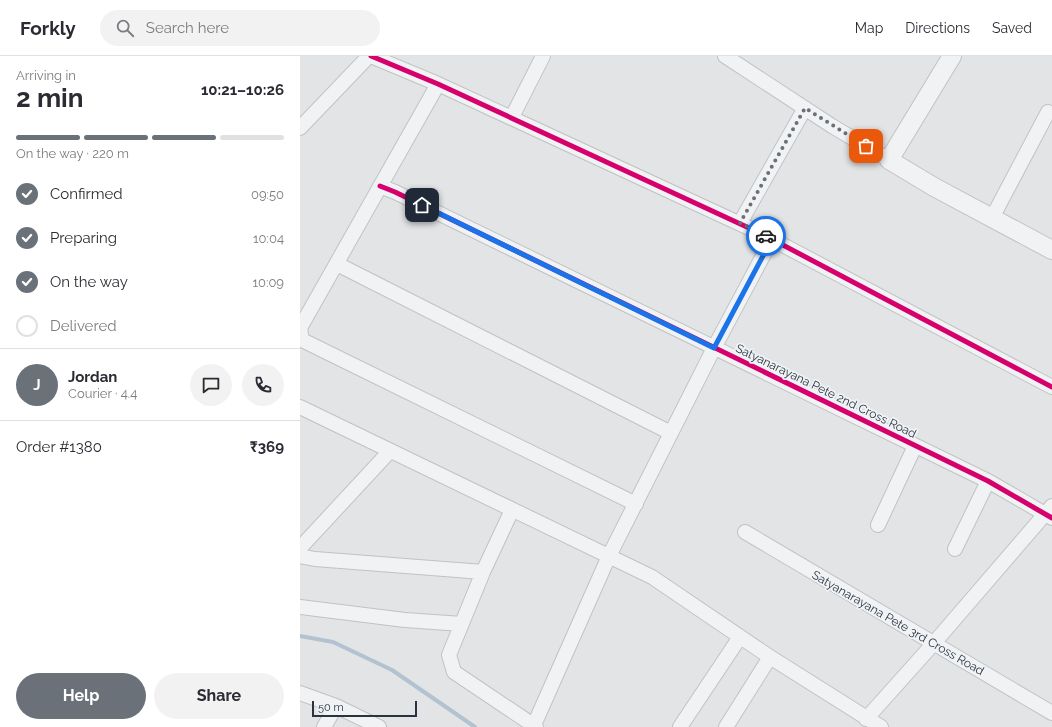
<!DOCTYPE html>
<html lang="en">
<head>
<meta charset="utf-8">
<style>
  body { margin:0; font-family:Raleway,sans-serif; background:#f2f2f3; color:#2b2b33; height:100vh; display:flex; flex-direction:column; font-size:15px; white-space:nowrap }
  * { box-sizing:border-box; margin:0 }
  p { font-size:13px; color:#7c7c81 }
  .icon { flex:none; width:22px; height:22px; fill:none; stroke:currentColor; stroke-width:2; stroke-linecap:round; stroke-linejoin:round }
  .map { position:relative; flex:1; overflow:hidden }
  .side { display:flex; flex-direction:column; background:#fff; width:300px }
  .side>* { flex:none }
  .scale { position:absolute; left:12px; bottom:10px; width:105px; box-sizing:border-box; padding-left:4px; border:2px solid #2a333f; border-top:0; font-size:11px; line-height:14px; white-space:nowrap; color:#2a333f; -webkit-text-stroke:3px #f0f3f6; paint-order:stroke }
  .pin { position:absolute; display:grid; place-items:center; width:34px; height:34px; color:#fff; margin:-17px; border-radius:8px; box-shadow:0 2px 6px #0006 }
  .courier { position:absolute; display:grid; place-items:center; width:40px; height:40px; margin:-20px; border:3px solid #1a73e8; border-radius:50%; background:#fff; color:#222; box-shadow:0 1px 5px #0007 }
  .summary em { font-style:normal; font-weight:700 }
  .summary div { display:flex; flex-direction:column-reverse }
  .summary { display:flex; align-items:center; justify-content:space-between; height:68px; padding:0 16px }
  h1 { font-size:26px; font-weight:700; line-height:30px }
  .bar { display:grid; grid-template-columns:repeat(4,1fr); gap:6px 4px; align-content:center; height:48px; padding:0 16px }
  .bar i { height:5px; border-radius:3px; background:#e1e1e2 }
  .bar .active { background:#6a7179 }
  .bar p { grid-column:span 4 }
  .line { display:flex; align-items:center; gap:10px; padding:0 16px; border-top:1px solid #e1e1e2 }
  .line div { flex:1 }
  .round { display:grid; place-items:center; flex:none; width:42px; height:42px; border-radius:21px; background:#f2f2f3 }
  ol { padding:0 16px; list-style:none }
  li { display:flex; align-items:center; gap:12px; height:44px }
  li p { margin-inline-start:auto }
  li .icon { padding:4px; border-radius:50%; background:#6a7179; color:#fff; stroke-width:4 }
  li:last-child { color:#7c7c81 }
  li i { width:22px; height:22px; border:2px solid #e1e1e2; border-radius:50% }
  .primary-button { display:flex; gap:8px; margin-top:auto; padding:8px 16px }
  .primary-button a { flex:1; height:46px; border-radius:24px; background:#6a7179; color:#fff; font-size:16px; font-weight:700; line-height:46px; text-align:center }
  .primary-button a+a { background:#f2f2f3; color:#2b2b33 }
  header { display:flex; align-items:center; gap:24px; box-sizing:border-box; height:56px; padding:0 20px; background:#fff; border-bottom:1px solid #e1e1e2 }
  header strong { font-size:19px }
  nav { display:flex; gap:22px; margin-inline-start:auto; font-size:14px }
  .search { width:280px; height:36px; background:#f2f2f3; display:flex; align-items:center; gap:10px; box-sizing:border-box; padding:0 14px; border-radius:22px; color:#7c7c81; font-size:15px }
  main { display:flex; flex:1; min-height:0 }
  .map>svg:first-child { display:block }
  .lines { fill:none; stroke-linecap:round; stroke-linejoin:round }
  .stream { stroke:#b2c2d0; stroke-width:4 }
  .minor-casing { stroke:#c0c2c4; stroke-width:16 }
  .tertiary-casing { stroke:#c0c2c4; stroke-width:20 }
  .minor { stroke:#f1f2f4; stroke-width:14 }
  .tertiary { stroke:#f1f2f4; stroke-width:18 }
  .cycleway-casing { stroke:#f0f3f6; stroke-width:8 }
  .cycleway { stroke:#d6006c; stroke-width:5 }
  .done { stroke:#6a7179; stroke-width:4; stroke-dasharray:0 7.2 }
  .route { stroke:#1a73e8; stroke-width:5 }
  .labels { text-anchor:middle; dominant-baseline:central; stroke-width:3.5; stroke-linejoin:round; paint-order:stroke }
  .street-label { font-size:12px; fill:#2a333f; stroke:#f0f3f6 }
</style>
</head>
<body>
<header>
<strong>Forkly</strong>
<div class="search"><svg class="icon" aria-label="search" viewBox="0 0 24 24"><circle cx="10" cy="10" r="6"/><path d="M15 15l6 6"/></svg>Search here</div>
<nav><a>Map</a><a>Directions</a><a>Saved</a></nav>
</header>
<main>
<section class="side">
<div class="summary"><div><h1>2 min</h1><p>Arriving in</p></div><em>10:21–10:26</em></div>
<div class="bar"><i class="active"></i><i class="active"></i><i class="active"></i><i></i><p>On the way · 220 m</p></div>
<ol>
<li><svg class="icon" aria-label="check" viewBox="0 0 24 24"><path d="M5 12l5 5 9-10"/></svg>Confirmed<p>09:50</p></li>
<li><svg class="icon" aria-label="check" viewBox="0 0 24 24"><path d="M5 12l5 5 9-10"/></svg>Preparing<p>10:04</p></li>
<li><svg class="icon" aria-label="check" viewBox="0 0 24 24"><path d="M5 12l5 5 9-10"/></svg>On the way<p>10:09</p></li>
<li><i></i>Delivered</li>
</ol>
<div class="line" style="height:72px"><b class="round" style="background:#6a7179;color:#fff">J</b><div><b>Jordan</b><p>Courier · 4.4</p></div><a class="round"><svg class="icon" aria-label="chat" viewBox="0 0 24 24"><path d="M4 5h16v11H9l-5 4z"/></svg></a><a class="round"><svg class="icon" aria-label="phone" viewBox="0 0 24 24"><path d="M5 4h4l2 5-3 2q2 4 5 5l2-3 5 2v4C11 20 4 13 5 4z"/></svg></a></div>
<div class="line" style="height:52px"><div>Order #1380</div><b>₹369</b></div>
<div class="primary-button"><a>Help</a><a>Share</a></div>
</section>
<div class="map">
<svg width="752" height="671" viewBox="0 0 752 671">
  <rect width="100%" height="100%" fill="#e2e4e6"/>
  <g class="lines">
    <path class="stream" d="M0 580 33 586 92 614 175 671"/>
    <g class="minor-casing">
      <path id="minor" d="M71 0 138 28 462 178 752 331
        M425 0 532 70 589 104
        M138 28 0 272 2 284 336 448
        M212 61 243 0
        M0 72 69 0
        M80 130 95 136 688 425 752 462
        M692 162 748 56
        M440 167 505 52
        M37 208 371 377
        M0 351 352 521 470 601 581 671
        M212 454 183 516 149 599 154 616 236 671
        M578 469 615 390
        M445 476 752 657
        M0 492 90 395
        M655 493 688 425
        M0 500 15 503 183 516
        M0 551 105 564 162 568
        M0 637 36 650 79 671
        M566 663 634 587 752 450
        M234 669 309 500 414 292 472 183
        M24 671 36 650
        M380 671 440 581
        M426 671 470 601"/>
    </g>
    <g class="tertiary-casing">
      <path id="tertiary" d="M652 0 589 104 634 131 752 194"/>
    </g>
    <use href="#minor" class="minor"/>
    <use href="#tertiary" class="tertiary"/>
    <g class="cycleway-casing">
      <path id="cycleway" d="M71 0 138 28 462 178 752 331
        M80 130 95 136 688 425 752 462"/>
    </g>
    <use href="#cycleway" class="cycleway"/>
  </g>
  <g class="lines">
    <path class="done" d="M466 180 440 167 505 52 566 90"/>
    <path class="route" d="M122 149 414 292 472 183 466 180"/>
  </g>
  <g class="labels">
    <g class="street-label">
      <text transform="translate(526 335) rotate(26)">Satyanarayana Pete 2nd Cross Road</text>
      <text transform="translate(598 567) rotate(30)">Satyanarayana Pete 3rd Cross Road</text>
    </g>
  </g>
</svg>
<div class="scale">50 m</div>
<div class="pin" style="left:566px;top:90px;background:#ea580c"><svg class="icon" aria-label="bag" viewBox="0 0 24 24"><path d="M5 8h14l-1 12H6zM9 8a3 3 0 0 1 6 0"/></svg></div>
<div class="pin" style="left:122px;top:149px;background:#1f2937"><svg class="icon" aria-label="home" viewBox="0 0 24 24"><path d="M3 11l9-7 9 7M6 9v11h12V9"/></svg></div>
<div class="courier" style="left:466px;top:180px"><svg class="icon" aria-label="car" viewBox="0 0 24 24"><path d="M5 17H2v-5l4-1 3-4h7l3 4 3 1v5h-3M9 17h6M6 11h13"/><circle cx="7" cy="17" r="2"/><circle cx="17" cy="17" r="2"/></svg></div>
</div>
</main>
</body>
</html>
